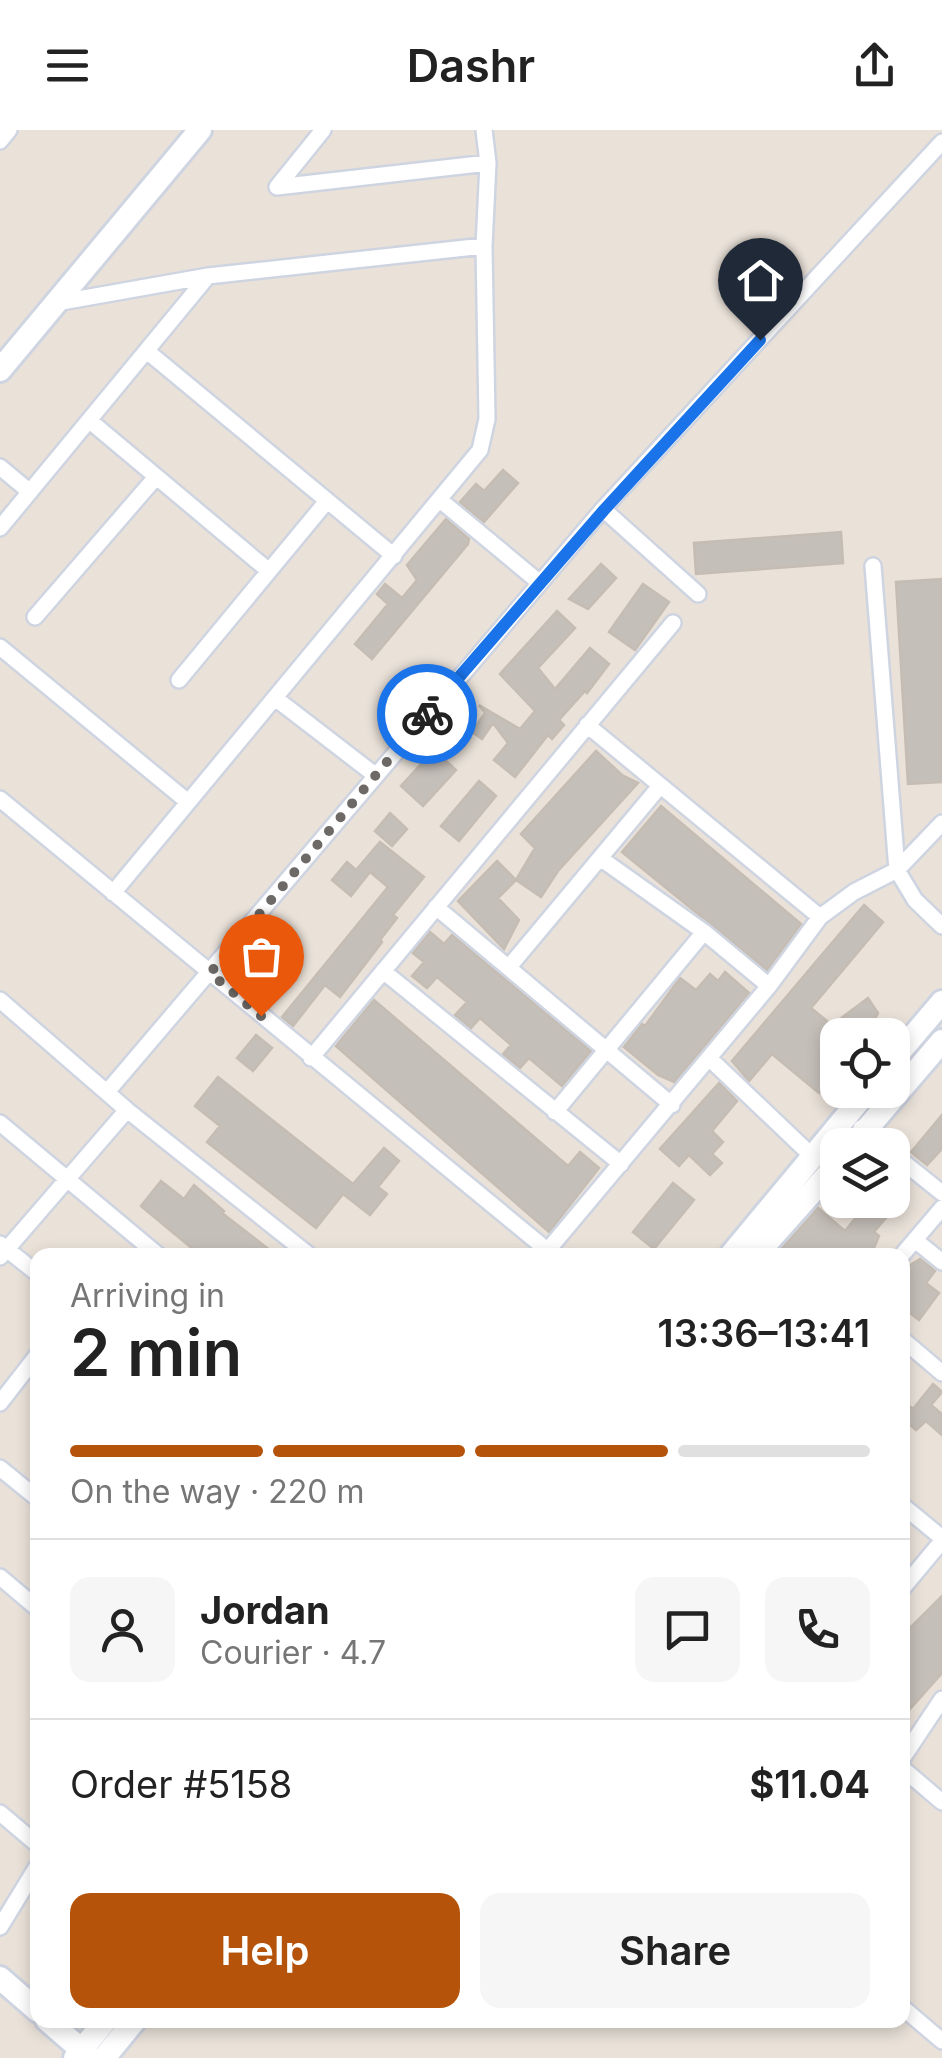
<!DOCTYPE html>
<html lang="en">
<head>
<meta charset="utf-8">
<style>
  body { margin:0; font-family:Inter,sans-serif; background:#f6f6f6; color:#222; height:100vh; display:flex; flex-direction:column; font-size:38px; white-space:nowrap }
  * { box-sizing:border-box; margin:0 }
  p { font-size:32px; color:#767676 }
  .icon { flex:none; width:55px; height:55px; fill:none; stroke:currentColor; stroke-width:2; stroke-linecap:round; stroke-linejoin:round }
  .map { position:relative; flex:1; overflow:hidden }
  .drawer { position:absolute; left:30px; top:1118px; width:880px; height:780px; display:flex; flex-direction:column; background:#fff; border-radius:20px; box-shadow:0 5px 15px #0003 }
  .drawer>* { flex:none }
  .buttons { position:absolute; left:820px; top:888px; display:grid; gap:20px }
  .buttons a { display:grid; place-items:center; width:90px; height:90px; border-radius:20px; background:#fff; box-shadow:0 5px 15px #0003; font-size:50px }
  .pin { position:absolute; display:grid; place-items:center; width:85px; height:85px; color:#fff; margin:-102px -42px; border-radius:50% 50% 50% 0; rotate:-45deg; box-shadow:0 0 10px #0007 }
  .pin .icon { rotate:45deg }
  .courier { position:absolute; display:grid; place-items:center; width:100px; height:100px; margin:-50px; border:8px solid #1a73e8; border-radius:50%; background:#fff; color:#222; box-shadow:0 2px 12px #0007 }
  .overview em { font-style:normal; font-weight:600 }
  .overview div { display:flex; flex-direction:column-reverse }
  .overview { display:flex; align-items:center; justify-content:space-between; height:170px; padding:0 40px }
  h1 { font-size:65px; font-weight:600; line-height:75px }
  .bar { display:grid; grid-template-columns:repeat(4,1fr); gap:15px 10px; align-content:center; height:120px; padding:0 40px }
  .bar i { height:12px; border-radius:8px; background:#e0e0e0 }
  .bar .active { background:#b45309 }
  .bar p { grid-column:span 4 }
  .line { display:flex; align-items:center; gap:25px; padding:0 40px; border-top:2px solid #e0e0e0 }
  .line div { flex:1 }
  .round { display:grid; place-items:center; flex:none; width:105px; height:105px; border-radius:20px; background:#f6f6f6 }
  .primary-button { display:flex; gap:20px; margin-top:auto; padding:20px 40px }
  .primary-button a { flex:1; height:115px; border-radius:20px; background:#b45309; color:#fff; font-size:40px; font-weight:600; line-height:115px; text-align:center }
  .primary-button a+a { background:#f6f6f6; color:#222 }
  header { display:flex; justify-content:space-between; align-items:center; height:130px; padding:0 40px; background:#fff; font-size:45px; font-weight:600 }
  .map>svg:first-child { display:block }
  .building { fill:#c5bfb9; stroke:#c5bdb3; stroke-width:2.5 }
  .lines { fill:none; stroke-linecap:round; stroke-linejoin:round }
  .street-casing { stroke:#cfd4e1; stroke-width:20 }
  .secondary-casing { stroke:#cfd4e1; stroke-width:28 }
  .street { stroke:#fff; stroke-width:15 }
  .secondary { stroke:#fff; stroke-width:22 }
  .done { stroke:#6c6966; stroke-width:10; stroke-dasharray:0 18 }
  .route { stroke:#1a73e8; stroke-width:12 }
</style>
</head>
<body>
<header><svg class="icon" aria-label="menu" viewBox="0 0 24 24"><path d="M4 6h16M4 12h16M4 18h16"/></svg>Dashr<svg class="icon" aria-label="share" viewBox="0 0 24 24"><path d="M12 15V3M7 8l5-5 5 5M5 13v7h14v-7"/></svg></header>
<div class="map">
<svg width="942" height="1928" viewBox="0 0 942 1928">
  <rect width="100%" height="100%" fill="#eae2d9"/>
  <path class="building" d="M503 340 518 353 484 392 460 372 476 354 484 361Z
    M446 389 469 409 468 414 372 529 355 514 388 474 377 464 385 454 402 468 417 450 407 435Z
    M841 402 843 433 696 444 694 413Z
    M601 434 616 448 588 479 569 469Z
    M942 449V652L908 654 896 452Z
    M643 454 669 472 635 520 609 502Z
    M557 481 575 498 538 538 555 559 590 518 609 534 587 563 585 561 559 590 564 595 552 609 548 605 515 647 494 630 508 613 493 593 482 609 472 602 485 583 479 575 520 599 535 581 500 544Z
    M434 620 456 640 423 676 401 656Z
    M596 621 622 645 638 653 558 741 541 767 516 750 535 718 521 704Z
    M479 651 496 666 459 711 441 696Z
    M661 676 801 794 767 840 622 722Z
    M390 683 407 699 392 716 375 701Z
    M380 712 424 747 393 785 397 788 380 810 382 812 340 867 325 855 293 896 282 887 388 757 370 742 351 766 332 750 347 732 356 740Z
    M497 731 516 750 498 768 519 790 504 819 458 771Z
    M864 775 883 792 811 878 832 895 868 868 878 883 867 905H838V941L819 963 772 924 749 951 732 931Z
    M430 802 444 814 452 805 591 921 562 956 529 928 520 938 503 924 511 915 480 888 471 898 455 885 467 872 437 847 427 858 412 846 424 832 413 823Z
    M725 842 749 863 674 952 658 945 624 917 642 894 645 896 680 848 696 860 710 844 718 851Z
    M374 870 568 1036 580 1022 599 1038 549 1102 336 916Z
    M256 905 272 918 253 941 237 928Z
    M218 947 353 1054 384 1018 399 1031 378 1057 387 1064 370 1085 343 1064 316 1098 207 1012 220 996 195 976Z
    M719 953 737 971 712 1001 723 1012 712 1024 722 1033 710 1045 689 1025 679 1036 660 1019Z
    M942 985V1019L927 1035 911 1022Z
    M161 1051 184 1069 194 1055 224 1081 222 1083 276 1125H200L141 1076Z
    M673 1053 694 1070 654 1119 633 1102Z
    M870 1070H901L874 1102 879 1106 871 1125H776L818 1078 845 1101Z
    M920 1129 935 1141 926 1153 939 1163 919 1190 902 1177V1140Z
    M933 1254 942 1262 931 1275 942 1284V1305L926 1291 916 1300 902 1288V1270L913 1279Z
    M942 1466V1543L902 1588V1494L909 1499Z"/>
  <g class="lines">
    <g class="street-casing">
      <path id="street" d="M0 11 9 0
        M277 57 488 33
        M277 57 323 0
        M56 173 208 146 484 116
        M148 222 394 426
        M90 291 269 441
        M0 337 30 362
        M440 370 540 453
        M603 379 698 464
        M0 398 208 146
        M873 436 897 740 915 770 942 796
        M35 487 156 347
        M0 517 188 672
        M179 550 327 371
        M275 568 375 645
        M587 595 820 787
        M0 669 553 1125
        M600 728 704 802 769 856
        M113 763 480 320 487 289 484 116 488 33 484 0
        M436 777 672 975
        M509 837 660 656
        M383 841 621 1034
        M0 870 127 980 309 1125
        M311 928 673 493
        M710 929 813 1027
        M107 962 603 379 942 12
        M555 982 704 802
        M0 993 158 1125
        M861 998 882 1015
        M892 1023 942 1063
        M915 1110 942 1132
        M0 1114 38 1144
        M548 1120 769 856 820 787 854 762 897 740 942 693
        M902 1125 942 1078
        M0 1127 127 980
        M902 1209 942 1243
        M0 1273 38 1224
        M0 1338 38 1369
        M902 1375 942 1408
        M0 1447 38 1479
        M902 1459 942 1411
        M902 1629 942 1569
        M902 1638 942 1672
        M0 1683 38 1715
        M0 1797 38 1735
        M902 1877 942 1911"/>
    </g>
    <g class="secondary-casing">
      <path id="secondary" d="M0 240 200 0
        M892 931 942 872
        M853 1015 942 911
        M731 1125 868 960
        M756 1125 838 1033
        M0 1848 38 1881
        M47 1890 91 1928
        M75 1928 106 1890
        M104 1928 135 1890"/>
    </g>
    <use href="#street" class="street"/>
    <use href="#secondary" class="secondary"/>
  </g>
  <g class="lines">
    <path class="done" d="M261 886 210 843 427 584"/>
    <path class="route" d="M427 584 604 380 760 210"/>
  </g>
</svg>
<div class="buttons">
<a><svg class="icon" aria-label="locate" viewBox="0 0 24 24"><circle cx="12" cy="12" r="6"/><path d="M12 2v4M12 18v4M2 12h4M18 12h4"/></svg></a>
<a><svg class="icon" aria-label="layers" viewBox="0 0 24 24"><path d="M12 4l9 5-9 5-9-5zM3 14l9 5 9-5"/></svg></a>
</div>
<div class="pin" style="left:261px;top:886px;background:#ea580c"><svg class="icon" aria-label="bag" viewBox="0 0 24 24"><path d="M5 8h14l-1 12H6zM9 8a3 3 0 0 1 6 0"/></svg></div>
<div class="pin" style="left:760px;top:210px;background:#1f2937"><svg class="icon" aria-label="home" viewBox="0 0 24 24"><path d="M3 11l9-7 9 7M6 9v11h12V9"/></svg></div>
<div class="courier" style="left:427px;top:584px"><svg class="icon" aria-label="bike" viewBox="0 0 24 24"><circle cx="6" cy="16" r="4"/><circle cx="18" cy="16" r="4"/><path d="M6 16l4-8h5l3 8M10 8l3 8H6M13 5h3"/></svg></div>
<section class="drawer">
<div class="overview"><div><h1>2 min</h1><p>Arriving in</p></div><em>13:36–13:41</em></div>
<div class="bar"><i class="active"></i><i class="active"></i><i class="active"></i><i></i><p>On the way · 220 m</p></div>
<div class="line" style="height:180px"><a class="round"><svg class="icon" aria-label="person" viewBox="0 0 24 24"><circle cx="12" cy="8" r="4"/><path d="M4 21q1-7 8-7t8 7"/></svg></a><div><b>Jordan</b><p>Courier · 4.7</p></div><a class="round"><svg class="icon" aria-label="chat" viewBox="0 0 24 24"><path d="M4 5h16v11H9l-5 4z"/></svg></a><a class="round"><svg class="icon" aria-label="phone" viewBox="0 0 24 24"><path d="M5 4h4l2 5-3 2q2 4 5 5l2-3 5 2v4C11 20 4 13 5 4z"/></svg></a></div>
<div class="line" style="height:130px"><div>Order #5158</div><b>$11.04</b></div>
<div class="primary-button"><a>Help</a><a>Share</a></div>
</section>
</div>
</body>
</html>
